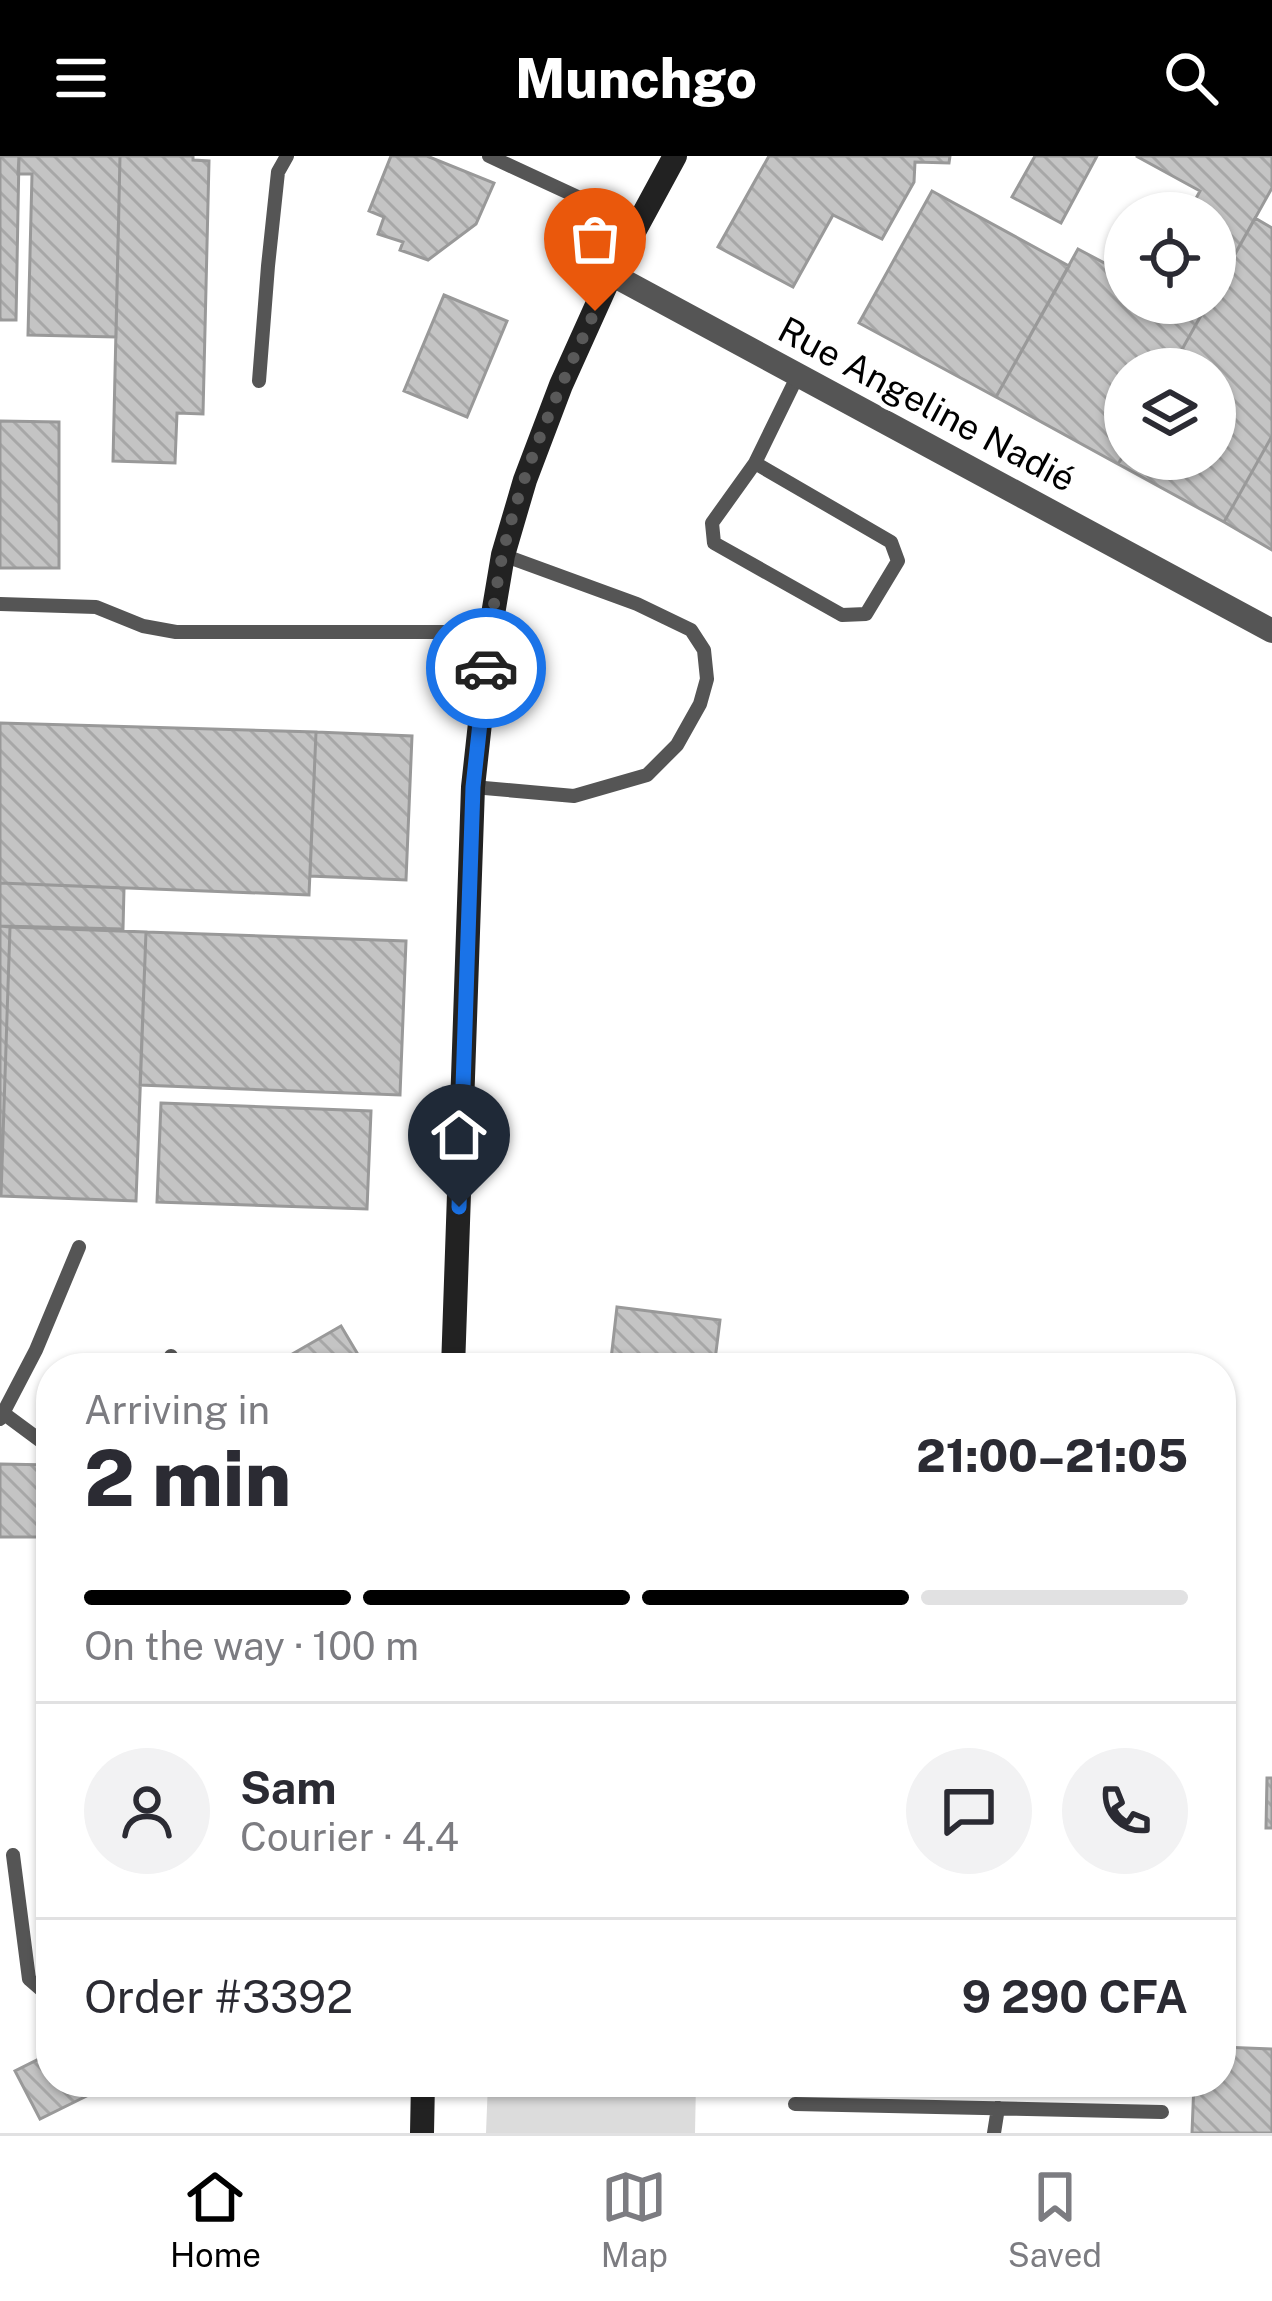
<!DOCTYPE html>
<html lang="en">
<head>
<meta charset="utf-8">
<style>
  body { margin:0; font-family:"Public Sans",sans-serif; background:#f2f2f3; color:#2b2b33; height:100vh; display:flex; flex-direction:column; font-size:45px; white-space:nowrap }
  * { box-sizing:border-box; margin:0 }
  p { font-size:39px; color:#7c7c81 }
  .icon { flex:none; width:66px; height:66px; fill:none; stroke:currentColor; stroke-width:2; stroke-linecap:round; stroke-linejoin:round }
  .map { position:relative; flex:1; overflow:hidden }
  .panel { position:absolute; left:36px; top:1197px; width:1200px; height:744px; display:flex; flex-direction:column; background:#fff; border-radius:48px; box-shadow:0 3px 9px #0004 }
  .panel>* { flex:none }
  .controls { position:absolute; left:1104px; top:36px; display:grid; gap:24px }
  .controls a { display:grid; place-items:center; width:132px; height:132px; border-radius:50%; background:#fff; box-shadow:0 3px 9px #0004; font-size:60px }
  .pin { position:absolute; display:grid; place-items:center; width:102px; height:102px; color:#fff; margin:-123px -51px; border-radius:50% 50% 50% 0; rotate:-45deg; box-shadow:0 0 12px #0007 }
  .pin .icon { rotate:45deg }
  .courier { position:absolute; display:grid; place-items:center; width:120px; height:120px; margin:-60px; border:9px solid #1a73e8; border-radius:50%; background:#fff; color:#222; box-shadow:0 3px 15px #0007 }
  .headline em { font-style:normal; font-weight:800 }
  .headline div { display:flex; flex-direction:column-reverse }
  .headline { display:flex; align-items:center; justify-content:space-between; height:204px; padding:0 48px }
  h1 { font-size:78px; font-weight:800; line-height:90px }
  .bar { display:grid; grid-template-columns:repeat(4,1fr); gap:18px 12px; align-content:center; height:144px; padding:0 48px }
  .bar i { height:15px; border-radius:9px; background:#e1e1e2 }
  .bar .current { background:#000 }
  .bar p { grid-column:span 4 }
  .line { display:flex; align-items:center; gap:30px; padding:0 48px; border-top:3px solid #e1e1e2 }
  .line div { flex:1 }
  .round { display:grid; place-items:center; flex:none; width:126px; height:126px; border-radius:63px; background:#f2f2f3 }
  header { display:flex; justify-content:space-between; align-items:center; height:156px; padding:0 48px; background:#000; color:#fff; font-size:54px; font-weight:800 }
  .dock { display:flex; justify-content:space-around; align-items:center; height:168px; border-top:3px solid #e1e1e2; background:#fff; font-size:33px; color:#7c7c81 }
  .dock a { display:grid; justify-items:center; gap:6px }
  .dock .current { color:#000 }
  .map>svg:first-child { display:block }
  .garden { fill:#dcdcdc }
  .building { fill:url(#building-back-hatch); stroke:#999; stroke-width:3 }
  .lines { fill:none; stroke-linecap:round; stroke-linejoin:round }
  .lane { stroke:#555; stroke-width:14 }
  .street { stroke:#555; stroke-width:24 }
  .secondary { stroke:#222; stroke-width:24 }
  .done { stroke:#595959; stroke-width:12; stroke-dasharray:0 21.6 }
  .route { stroke:#1a73e8; stroke-width:15 }
  .labels { text-anchor:middle; dominant-baseline:central; stroke-width:10; stroke-linejoin:round; paint-order:stroke }
  .street-label { font-size:36px; fill:#000; stroke:#fff }
</style>
</head>
<body>
<header><svg class="icon" aria-label="menu" viewBox="0 0 24 24"><path d="M4 6h16M4 12h16M4 18h16"/></svg>Munchgo<svg class="icon" aria-label="search" viewBox="0 0 24 24"><circle cx="10" cy="10" r="6"/><path d="M15 15l6 6"/></svg></header>
<div class="map">
<svg width="1272" height="1977" viewBox="0 0 1272 1977">
  <defs>
    <pattern id="building-back-hatch" width="6" height="6" patternUnits="userSpaceOnUse" patternTransform="scale(3)"><rect width="6" height="6" fill="#c4c4c4"/><path d="M-1 5l2 2M0 0l6 6M5-1l2 2" fill="none" stroke="#a7a7a7"/></pattern>
  </defs>
  <rect width="100%" height="100%" fill="#fff"/>
  <path class="garden" d="M488 1926H696L695 1977H486Z"/>
  <path class="building" d="M0 0H19L16 164H0Z
    M19 0H120L116 181 28 179 32 18H18Z
    M120 0H193V4L209 5 203 258 177 257 175 307 113 305Z
    M391 0H427L494 27 476 68 428 104 400 94 403 86 378 78 384 61 369 55Z
    M769 0H950L949 7 915 6 914 26 882 83 833 59 793 131 718 91Z
    M1035 0H1097L1061 67 1012 41Z
    M1136 0H1272V32L1215 134V57H1188L1200 35Z
    M932 35 1069 110 996 241 859 167Z
    M1255 62 1272 72V280L1224 366 1118 308 1125 297V303H1215V213H1171L1208 147H1215V134Z
    M1078 93 1125 118V147H1208L1171 213H1125V297L1118 308 996 241Z
    M444 139 507 165 467 261 404 235Z
    M0 265 59 266V412H0Z
    M1272 280V394L1224 366Z
    M0 567 316 576 309 739 0 727Z
    M316 576 412 580 406 724 310 720Z
    M0 727 124 732 123 773 0 770Z
    M0 770 10 771 1 1040H0Z
    M10 771 146 776 136 1045 1 1040Z
    M146 776 406 785 400 939 140 929Z
    M161 947 371 955 367 1053 157 1046Z
    M617 1151 720 1164 714 1212H610Z
    M341 1170 366 1212H268Z
    M0 1308 51 1309V1381H0Z
    M1267 1622H1272V1672H1266Z
    M1221 1891 1272 1893V1977H1192L1194 1926H1221Z
    M51 1897V1926H115L40 1963 15 1915Z"/>
  <g class="lines">
    <path class="lane" d="M489 0 636 68
      M259 225 268 110 278 16 287 0
      M755 307 891 386 898 405 866 458 842 459 714 387 712 367Z
      M755 307 798 219
      M0 448 96 451 143 470 176 476H490
      M473 631 574 640 647 619 677 589 700 548 707 523 704 494 691 474 637 448 503 399
      M166 1212 171 1200
      M3 1257 45 1288H51
      M0 1263 36 1194 79 1091
      M13 1699 29 1823 51 1842
      M795 1948 1162 1956
      M994 1977 998 1952"/>
    <path class="street" d="M611 118 1272 475"/>
    <path class="secondary" d="M453 1212 473 631 490 476 503 399 525 324 561 229 611 118 675 0
      M422 1977 423 1926"/>
  </g>
  <g class="lines">
    <path class="done" d="M486 512C490 475 495 437 502 401 521 316 559 233 595 155"/>
    <path class="route" d="M459 1051 473 631 486 512"/>
  </g>
  <g class="labels">
    <g class="street-label">
      <text transform="translate(927 248) rotate(28)">Rue Angeline Nadié</text>
    </g>
  </g>
</svg>
<div class="controls">
<a><svg class="icon" aria-label="locate" viewBox="0 0 24 24"><circle cx="12" cy="12" r="6"/><path d="M12 2v4M12 18v4M2 12h4M18 12h4"/></svg></a>
<a><svg class="icon" aria-label="layers" viewBox="0 0 24 24"><path d="M12 4l9 5-9 5-9-5zM3 14l9 5 9-5"/></svg></a>
</div>
<div class="pin" style="left:595px;top:155px;background:#ea580c"><svg class="icon" aria-label="bag" viewBox="0 0 24 24"><path d="M5 8h14l-1 12H6zM9 8a3 3 0 0 1 6 0"/></svg></div>
<div class="pin" style="left:459px;top:1051px;background:#1f2937"><svg class="icon" aria-label="home" viewBox="0 0 24 24"><path d="M3 11l9-7 9 7M6 9v11h12V9"/></svg></div>
<div class="courier" style="left:486px;top:512px"><svg class="icon" aria-label="car" viewBox="0 0 24 24"><path d="M5 17H2v-5l4-1 3-4h7l3 4 3 1v5h-3M9 17h6M6 11h13"/><circle cx="7" cy="17" r="2"/><circle cx="17" cy="17" r="2"/></svg></div>
<section class="panel">
<div class="headline"><div><h1>2 min</h1><p>Arriving in</p></div><em>21:00–21:05</em></div>
<div class="bar"><i class="current"></i><i class="current"></i><i class="current"></i><i></i><p>On the way · 100 m</p></div>
<div class="line" style="height:216px"><a class="round"><svg class="icon" aria-label="person" viewBox="0 0 24 24"><circle cx="12" cy="8" r="4"/><path d="M4 21q1-7 8-7t8 7"/></svg></a><div><b>Sam</b><p>Courier · 4.4</p></div><a class="round"><svg class="icon" aria-label="chat" viewBox="0 0 24 24"><path d="M4 5h16v11H9l-5 4z"/></svg></a><a class="round"><svg class="icon" aria-label="phone" viewBox="0 0 24 24"><path d="M5 4h4l2 5-3 2q2 4 5 5l2-3 5 2v4C11 20 4 13 5 4z"/></svg></a></div>
<div class="line" style="height:156px"><div>Order #3392</div><b>9 290 CFA</b></div>
</section>
</div>
<nav class="dock">
<a class="current"><svg class="icon" aria-label="home" viewBox="0 0 24 24"><path d="M3 11l9-7 9 7M6 9v11h12V9"/></svg>Home</a>
<a><svg class="icon" aria-label="map" viewBox="0 0 24 24"><path d="M3 6l6-2 6 2 6-2v14l-6 2-6-2-6 2zM9 4v14M15 6v14"/></svg>Map</a>
<a><svg class="icon" aria-label="saved" viewBox="0 0 24 24"><path d="M7 4h10v16l-5-4-5 4z"/></svg>Saved</a>
</nav>
</body>
</html>
